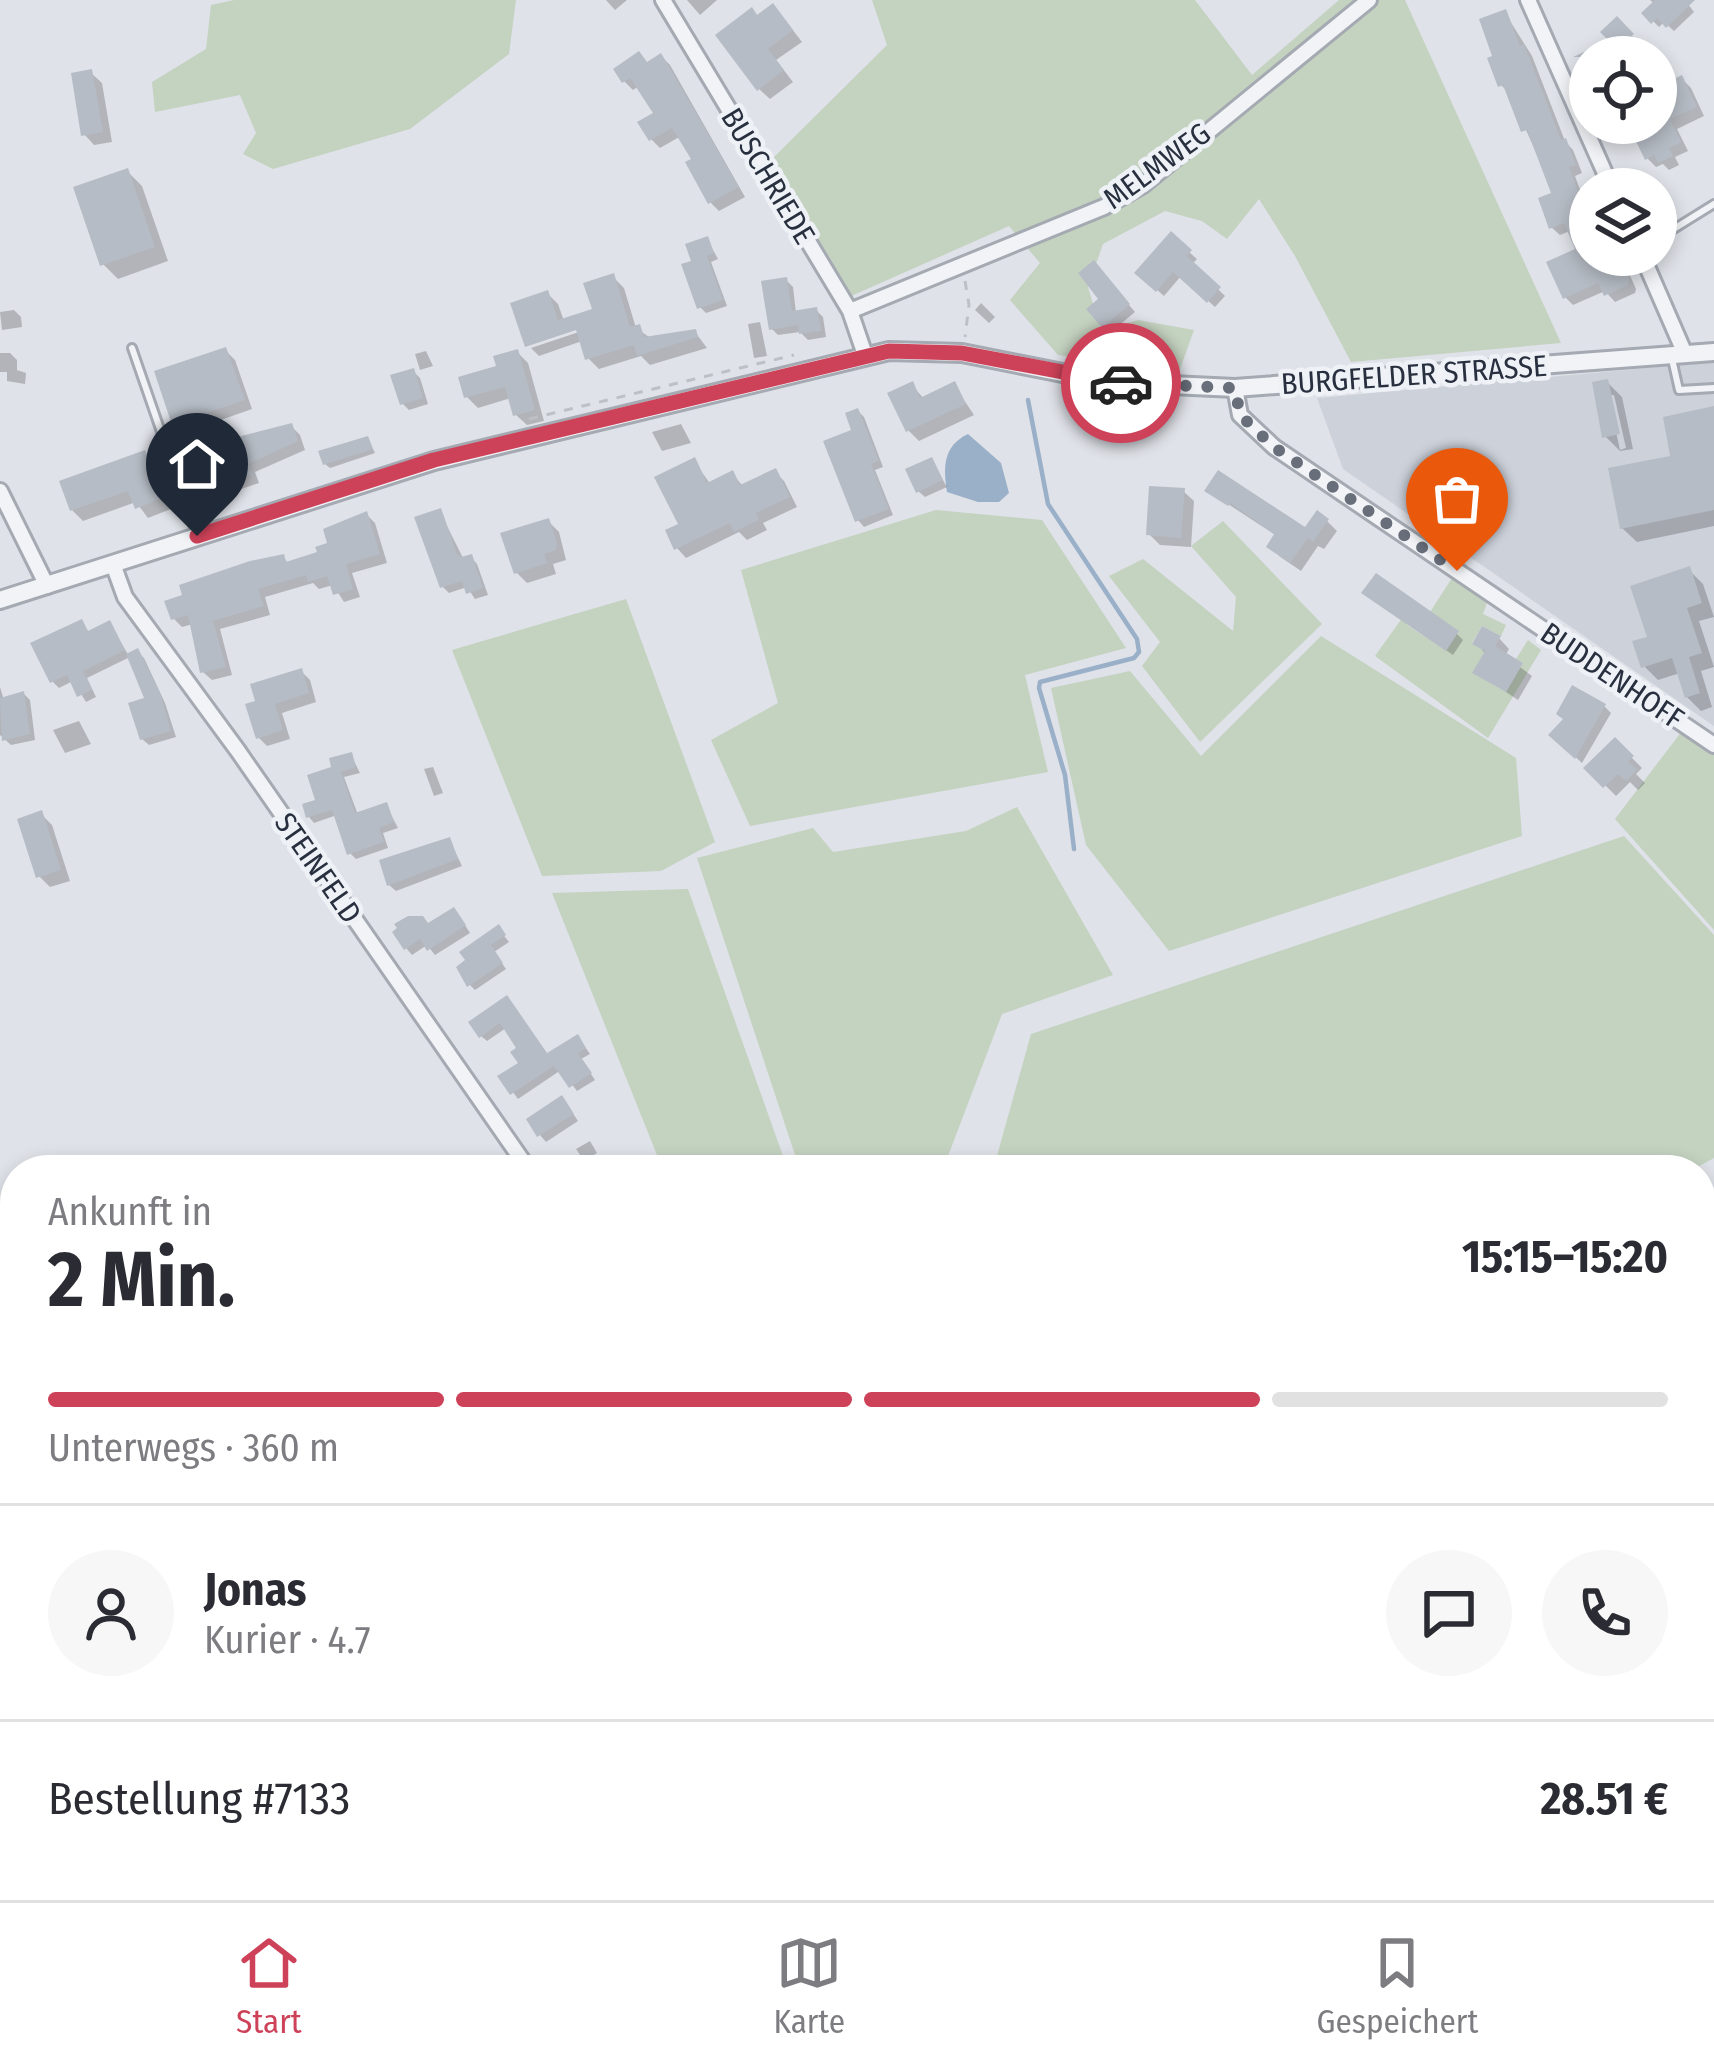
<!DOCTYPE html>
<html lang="de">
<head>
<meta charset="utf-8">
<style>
  body { margin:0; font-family:"Fira Sans Condensed",sans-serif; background:#f7f7f7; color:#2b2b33; height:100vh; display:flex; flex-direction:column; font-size:45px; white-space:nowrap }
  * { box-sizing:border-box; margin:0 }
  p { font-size:39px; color:#7c7c81 }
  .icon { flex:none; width:66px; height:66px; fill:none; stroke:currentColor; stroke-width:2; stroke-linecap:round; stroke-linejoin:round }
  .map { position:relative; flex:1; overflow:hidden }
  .side { position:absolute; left:0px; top:1155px; width:1716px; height:747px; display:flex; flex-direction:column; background:#fff; border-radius:48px 48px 0 0; box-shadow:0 6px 18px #0003 }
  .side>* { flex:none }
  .tools { position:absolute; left:1569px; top:36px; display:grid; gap:24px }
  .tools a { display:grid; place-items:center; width:108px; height:108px; border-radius:50%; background:#fff; box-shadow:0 6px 18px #0003; font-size:60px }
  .pin { position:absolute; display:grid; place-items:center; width:102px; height:102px; color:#fff; margin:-123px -51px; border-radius:50% 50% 50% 0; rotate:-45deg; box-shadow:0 0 12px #0007 }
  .pin .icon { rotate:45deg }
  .courier { position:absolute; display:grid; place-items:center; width:120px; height:120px; margin:-60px; border:9px solid #ce4259; border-radius:50%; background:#fff; color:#222; box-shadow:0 3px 15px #0007 }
  .summary em { font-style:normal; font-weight:700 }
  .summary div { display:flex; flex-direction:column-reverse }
  .summary { display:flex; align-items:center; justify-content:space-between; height:204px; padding:0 48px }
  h1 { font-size:78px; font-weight:700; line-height:90px }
  .bar { display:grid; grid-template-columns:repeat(4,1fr); gap:18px 12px; align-content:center; height:144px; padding:0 48px }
  .bar i { height:15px; border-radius:9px; background:#e1e1e2 }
  .bar .active { background:#ce4259 }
  .bar p { grid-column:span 4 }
  .line { display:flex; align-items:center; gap:30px; padding:0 48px; border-top:3px solid #e1e1e2 }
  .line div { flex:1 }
  .round { display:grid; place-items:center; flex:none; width:126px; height:126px; border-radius:63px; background:#f7f7f7 }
  .menu { display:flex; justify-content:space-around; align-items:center; height:168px; border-top:3px solid #e1e1e2; background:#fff; font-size:33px; color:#7c7c81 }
  .menu a { display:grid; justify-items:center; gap:6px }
  .menu .active { color:#ce4259 }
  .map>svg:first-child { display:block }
  .built { fill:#cdd1da }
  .green { fill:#c4d2c0 }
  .water { fill:#99b0c8 }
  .shadow { fill:#0003; fill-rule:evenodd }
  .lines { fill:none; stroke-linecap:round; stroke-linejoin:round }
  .stream { stroke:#99b0c8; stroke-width:4.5 }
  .building { fill:#b6bcc5 }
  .service-casing { stroke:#a4a9b2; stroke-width:12 }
  .minor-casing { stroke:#a4a9b2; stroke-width:20 }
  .tertiary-casing { stroke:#a4a9b2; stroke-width:22 }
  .path { stroke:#bdc0c6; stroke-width:3; stroke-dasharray:9 9; stroke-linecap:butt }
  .service { stroke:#f1f3f6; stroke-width:6 }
  .minor { stroke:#f1f3f6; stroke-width:14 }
  .tertiary { stroke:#f1f3f6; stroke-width:16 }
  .done { stroke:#686e7a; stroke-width:12; stroke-dasharray:0 21.6 }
  .route { stroke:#ce4259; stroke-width:15 }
  .labels { text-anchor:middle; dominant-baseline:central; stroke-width:9; stroke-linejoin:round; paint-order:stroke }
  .street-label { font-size:30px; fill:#28303f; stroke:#eef1f6 }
</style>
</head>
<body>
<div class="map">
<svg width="1714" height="1900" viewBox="0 0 1714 1900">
  <rect width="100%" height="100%" fill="#dfe2e8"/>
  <path class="built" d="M1714 362V726L1343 469 1317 398Z
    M1714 1191V1609L1701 1638V1198Z
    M1067 1887H1602L1596 1900H1077Z"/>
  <path class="green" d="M234 0H516L509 54 410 129 273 169 243 154 256 133 240 95 155 112 152 82 206 49 211 5Z
    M872 0H1195L1252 75 1339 0H1405L1561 343 1351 362 1295 256 1259 199 1227 239 1202 221 1165 211 1103 244 1088 287 1101 331 1138 320 1194 330 1179 372 1058 355 1010 300 1040 263 1009 226 849 297 772 159 887 45Z
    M936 510 1042 520 1126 648 1025 675 1048 772 750 826 711 740 778 703 741 570Z
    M1223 521 1322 624 1200 742 1142 666 1160 642 1109 576 1143 559 1233 631 1236 597 1191 546Z
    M1452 578 1488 600 1483 614 1506 625 1501 636 1482 626 1472 643 1485 651 1473 673 1506 692 1523 663 1516 659 1528 640 1541 650 1488 738 1375 656 1415 600 1420 606 1407 625 1446 650 1430 612Z
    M626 599 715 842 661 871 542 876 452 650Z
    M1321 636 1516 758 1522 836 1169 951 1086 845 1051 688 1130 671 1201 756Z
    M1682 731 1714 752V930L1615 819Z
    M1017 807 1113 975 1002 1014 945 1164 800 1170 697 858 813 828 833 852 966 831Z
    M1624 836 1714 935V1158L1692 1170H993L1031 1034Z
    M688 889 788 1170H663L552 893Z
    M772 1887H992L1001 1900H769Z"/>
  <path class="water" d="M968 434 1001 463 1009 493 999 502H978L947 492C943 467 943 446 968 434Z"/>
  <path class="shadow" d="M606 0H627L615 10Z
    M687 0H717L700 15Z
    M1650 0H1685L1694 12 1674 31 1664 22 1659 27 1645 13 1655 4Z
    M1505 13 1532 56 1565 141 1573 150 1582 173 1575 176 1590 217V255H1621L1636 289 1635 293 1615 302 1605 291 1573 305 1565 297 1579 251 1570 231 1560 235 1551 227 1555 195 1510 94 1501 85Z
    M783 17 802 42 776 60 793 82 770 99 759 89 758 18Z
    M1617 20 1638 42 1621 57H1590V61L1587 54 1614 42Z
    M661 56 670 65 745 197 719 211 710 202 695 160 681 136 660 148 651 139 657 114 639 86 633 90 624 81Z
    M91 73 102 83 112 142 94 145 84 134Z
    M1682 79 1691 88 1704 116 1677 129 1688 151 1675 157 1679 165 1669 170 1663 164 1656 167 1647 158 1639 130 1656 123V112L1668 106Z
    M127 171 142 186 168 261 118 279 103 264Z
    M1171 236 1197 259 1192 264 1225 296 1215 307 1181 276 1164 296 1138 273Z
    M707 239 718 259 711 262 727 306 706 313 700 307 695 262Z
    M1100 271 1135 312 1111 332 1090 309 1102 299Z
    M613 277 624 288 636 328 652 339 695 332 707 348 650 365 641 356 599 369 588 358 582 341 539 356 531 348 585 330 583 324 528 345 547 293 558 304 564 321 595 311Z
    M786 280 793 287 796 313 816 310 823 317 826 337 808 340 800 332 778 335 771 328Z
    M981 303 995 317 989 323 975 310Z
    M14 310 21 317 22 327 2 330 0 312Z
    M760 322 767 356 754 358 748 324Z
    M225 350 235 360 252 409 184 433 174 424Z
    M426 351 433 366 420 370 415 354Z
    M517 352 528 363 544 421 527 425 516 415 511 398 478 408 467 397Z
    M0 353H10L17 360V370L26 373 25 384 7 381V372H0Z
    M413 371 420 378 428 404 409 410 402 403Z
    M1607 382 1622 397 1633 449 1620 451 1605 436ZM1608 395H1614L1626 448 1620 450Z
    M912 385 924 399 954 385 974 415 919 441 908 430Z
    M1714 409V526L1637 542 1622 528Z
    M858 411 864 417 883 467 875 470 893 515 864 527 858 520Z
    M681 424 691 443 662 451 652 432Z
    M291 426 300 435 305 450 255 472 259 483 235 491 226 483Z
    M368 439 375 453 330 468 325 464Z
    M144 454 155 465 171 509 148 518 136 502 83 521 72 510Z
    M931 460 947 487 925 497 918 491Z
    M694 461 711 485 732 474 744 487 775 472 784 481 797 507 763 523 767 530 747 540 739 532 686 558 677 548Z
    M1183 491 1194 501 1191 547 1160 545 1149 534Z
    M1208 491 1306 531 1327 521 1337 531 1324 549 1318 546 1301 571 1279 556 1277 536Z
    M440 512 464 560 471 557 477 564 488 595 475 599 467 587 449 593 442 586Z
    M367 515 375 523 387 563 352 573 360 597 344 602 333 585 319 589 313 583 265 597 270 615 220 629 232 675 212 680 203 672 193 624 182 627 174 619 283 557 289 564 320 554Z
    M548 521 559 532 566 560 553 564 556 574 527 583 516 572Z
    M1689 570 1703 584 1714 617 1699 621 1714 667 1701 671 1712 707 1701 711 1687 697 1680 673 1658 680 1644 666 1651 638Z
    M1371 599 1457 634 1463 640 1453 655Z
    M81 623 90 633 109 623 129 656 138 652 144 658 165 703 176 737 149 745 142 739 148 700 130 657 87 678 96 697 86 702 73 681 59 688 52 681Z
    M1499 638 1509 649 1505 656 1532 676 1518 700 1476 672 1486 654 1476 643Z
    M301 671 310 680 316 702 282 713 290 739 267 746 258 737 259 703Z
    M0 687 4 700 24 694 30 700 35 740 11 745 0 735Z
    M1604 706 1611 713 1582 763 1552 735Z
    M79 721 91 744 65 753 53 730Z
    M1615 741 1642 768 1636 774 1645 783 1638 790 1630 782 1616 796 1588 768Z
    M351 755 360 773 344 777 358 815 386 805 398 828 383 833 388 848 356 859 350 853 337 815 314 823 309 817 335 769Z
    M433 767 443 793 434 796 424 769Z
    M41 814 52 825 70 881 50 887 39 876Z
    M450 841 462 866 396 891 389 885Z
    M460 917 470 933 435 955 427 945 412 955 406 948 429 927Z
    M498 928 509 942 494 952 506 969 475 990 470 985Z
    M507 999 548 1056 583 1044 590 1054 581 1059 595 1080 577 1091 561 1070 518 1099 502 1077 522 1063 520 1049 506 1028 487 1041 481 1036Z
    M568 1106 578 1121 546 1142 540 1135Z
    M590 1141 597 1153 584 1161 576 1149Z
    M1714 1416V1503L1701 1512V1425Z
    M0 1618H15V1689L0 1688Z
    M6 1718 15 1719V1748L3 1741Z
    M1157 1887H1345L1326 1900H1154L1151 1895 1159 1891Z
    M1493 1887H1526L1506 1900Z"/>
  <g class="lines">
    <path class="stream" d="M1028 400 1048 504 1137 639 1139 652 1134 658 1040 682 1039 688 1065 775 1074 849
      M1701 1738 1714 1706
      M1635 1900 1640 1887"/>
  </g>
  <path class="building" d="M1655 0H1695L1666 28 1657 18 1651 24 1641 13Z
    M773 3 793 30 768 49 784 70 757 91 715 35 752 7 757 15Z
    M1506 9 1520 46 1524 44 1561 140 1566 138 1576 165 1569 167 1590 225V255H1619L1629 278 1628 285 1604 296 1598 283 1563 299 1546 262 1575 249 1564 223 1549 229 1538 198 1551 193 1527 130 1521 132 1503 85 1498 87 1487 58 1492 56 1479 19Z
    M1617 16 1634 34 1615 48 1619 57H1573L1609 41 1600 32Z
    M639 51 647 62 661 53 739 187 708 204 685 162 691 159 672 128 649 141 637 122 653 113 630 78 622 83 613 69Z
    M92 69 103 132 81 136 71 73Z
    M1682 75 1697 107 1670 119 1681 142 1669 148 1673 156 1658 163 1654 155 1645 160 1634 137 1638 135 1635 129 1656 123V89L1665 105 1660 86Z
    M128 168 155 247 100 266 73 187Z
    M1171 231 1192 250 1187 256 1221 287 1207 303 1173 272 1156 292 1134 273Z
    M708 236 714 253 707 256 723 300 697 309 681 264 691 261 685 244Z
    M1094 260 1130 304 1102 328 1086 309 1098 299 1078 273Z
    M614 273 630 327 640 324 644 337 696 329 698 337 637 356 634 345 585 360 576 330 525 347 510 303 548 290 558 320 592 309 583 283Z
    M787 277 792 311 817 307 821 331 799 334 798 325 769 330 761 281Z
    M226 347 245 400 172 425 154 371Z
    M518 349 535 410 513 416 505 387 464 398 458 377 496 366 493 356Z
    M414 368 423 398 400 405 390 375Z
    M1608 379 1620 434 1602 438 1592 382Z
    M913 381 920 398 955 381 966 404 906 432 887 393Z
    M1714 406V510L1620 529 1608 468 1670 456 1663 417Z
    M858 408 879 461 871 464 889 509 855 522 823 441 851 430 845 413Z
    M292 423 298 441 248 464 252 474 223 484 210 444Z
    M368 436 373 449 323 465 318 451Z
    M145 450 162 498 135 509 128 491 70 511 59 481Z
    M695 457 707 483 733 470 740 485 776 468 790 497 756 513 759 520 734 532 730 523 674 550 665 530 678 524 654 477Z
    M932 457 943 480 916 493 905 469Z
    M1218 470 1305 527 1317 510 1329 519 1313 542 1308 538 1290 563 1266 547 1274 534 1230 503 1228 506 1204 491Z
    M1149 486 1185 488 1181 538 1146 535Z
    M441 508 457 554 461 557 472 554 483 588 466 594 462 581 440 588 414 517Z
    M367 511 380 554 346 564 353 589 333 595 327 576 308 582 306 575 258 589 264 606 213 621 226 667 200 673 188 615 171 620 164 601 182 595 179 585 250 561 284 554 286 562 317 552 315 547 327 543 323 529Z
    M549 518 557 543 556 550 544 554 547 563 514 574 500 533Z
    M1690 566 1702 603 1687 608 1702 653 1689 657 1700 693 1685 698 1672 658 1641 668 1632 641 1647 637 1630 586Z
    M1376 573 1459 631 1446 651 1361 593Z
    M82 619 88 631 110 620 125 650 83 671 92 690 77 697 67 675 50 683 30 643Z
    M1482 626 1501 636 1495 646 1523 663 1506 692 1472 673 1485 651 1472 644Z
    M138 648 160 693 171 731 140 740 128 703 144 698 126 654Z
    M302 668 309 693 275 704 283 730 256 739 245 704 255 701 250 684Z
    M1572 685 1606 704 1575 759 1548 735 1563 719 1556 714Z
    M24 691 30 734 2 741 0 698Z
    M1615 737 1634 756 1628 761 1637 770 1626 781 1618 774 1603 788 1583 768Z
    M352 752 356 767 341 772 355 813 387 802 394 822 379 828 384 842 347 855 332 810 306 818 302 804 315 800 307 775 331 767 329 758Z
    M42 810 61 870 36 878 17 819Z
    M450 837 458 859 387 886 379 860Z
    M454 907 466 925 427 951 420 939 404 950 392 932 397 928 394 924 408 916H423L428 923Z
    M499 924 506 935 491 945 503 963 467 987 456 967 465 960 459 952Z
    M507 995 547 1053 578 1034 586 1048 578 1053 592 1073 569 1088 554 1066 510 1095 497 1076 518 1063 510 1052 516 1048 500 1023 479 1038 468 1022Z
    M562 1095 574 1114 537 1137 526 1119Z
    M0 1616H15V1677L0 1676Z"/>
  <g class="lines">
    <g class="service-casing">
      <path id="service" d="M1656 240 1714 204
        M132 348 196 533
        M1672 359 1679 390 1714 388
        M1701 1402 1714 1393
        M0 1608 15 1609
        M0 1755 15 1757
        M374 1887 382 1900
        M1108 1887 1117 1900
        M1327 1900 1345 1887"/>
    </g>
    <g class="minor-casing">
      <path id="minor" d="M663 0 850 311 865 355
        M1528 0 1612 189
        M1642 255 1685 354
        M850 311 1104 207 1143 185 1369 0
        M1235 388 1240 415 1274 447 1714 745
        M0 491 47 586
        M113 564 125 597 238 751 529 1170
        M1025 1887 1034 1900"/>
    </g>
    <g class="tertiary-casing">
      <path id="tertiary" d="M0 600 434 461 889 351 962 353 1108 382 1235 388 1714 352"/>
    </g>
    <path class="path" d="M965 281 969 305 965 337
      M1094 360 1120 364
      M529 419 794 355
      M1701 1700 1714 1669
      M1616 1900 1622 1887"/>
    <use href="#service" class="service"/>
    <use href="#minor" class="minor"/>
    <use href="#tertiary" class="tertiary"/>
  </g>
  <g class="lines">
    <path class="done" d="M1121 383 1235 388 1240 415 1274 447 1457 571"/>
    <path class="route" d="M197 536 434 460 889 351 962 353 1121 383"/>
  </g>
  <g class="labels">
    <g class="street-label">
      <text transform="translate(1157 166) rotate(-36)">MELMWEG</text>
      <text transform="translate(768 176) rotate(59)">BUSCHRIEDE</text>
      <text transform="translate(1414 375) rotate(-4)">BURGFELDER STRASSE</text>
      <text transform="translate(1612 676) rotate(34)">BUDDENHOFF</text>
      <text transform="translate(318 868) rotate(55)">STEINFELD</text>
    </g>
  </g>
</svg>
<div class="tools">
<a><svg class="icon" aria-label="locate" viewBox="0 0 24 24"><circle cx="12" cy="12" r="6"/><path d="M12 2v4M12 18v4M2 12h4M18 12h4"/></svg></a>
<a><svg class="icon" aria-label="layers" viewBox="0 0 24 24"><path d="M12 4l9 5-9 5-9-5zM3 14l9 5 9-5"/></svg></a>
</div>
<div class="pin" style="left:1457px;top:571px;background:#ea580c"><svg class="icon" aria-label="bag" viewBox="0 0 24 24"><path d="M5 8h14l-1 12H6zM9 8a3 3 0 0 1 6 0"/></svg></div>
<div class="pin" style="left:197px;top:536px;background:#1f2937"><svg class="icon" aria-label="home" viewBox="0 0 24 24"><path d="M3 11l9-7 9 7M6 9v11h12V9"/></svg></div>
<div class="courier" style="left:1121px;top:383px"><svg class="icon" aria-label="car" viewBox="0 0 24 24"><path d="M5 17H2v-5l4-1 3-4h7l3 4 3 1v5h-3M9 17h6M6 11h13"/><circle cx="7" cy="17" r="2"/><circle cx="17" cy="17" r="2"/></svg></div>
<section class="side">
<div class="summary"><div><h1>2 Min.</h1><p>Ankunft in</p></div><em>15:15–15:20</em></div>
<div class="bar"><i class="active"></i><i class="active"></i><i class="active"></i><i></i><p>Unterwegs · 360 m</p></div>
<div class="line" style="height:216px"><a class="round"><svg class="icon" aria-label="person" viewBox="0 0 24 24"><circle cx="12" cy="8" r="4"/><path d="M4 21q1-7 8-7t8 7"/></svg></a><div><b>Jonas</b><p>Kurier · 4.7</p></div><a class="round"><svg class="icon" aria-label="chat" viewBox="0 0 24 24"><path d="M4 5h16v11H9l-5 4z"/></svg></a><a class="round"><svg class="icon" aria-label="phone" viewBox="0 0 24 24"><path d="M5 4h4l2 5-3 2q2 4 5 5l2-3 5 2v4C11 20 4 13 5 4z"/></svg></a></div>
<div class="line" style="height:156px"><div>Bestellung #7133</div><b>28.51 €</b></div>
</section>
</div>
<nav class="menu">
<a class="active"><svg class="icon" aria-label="home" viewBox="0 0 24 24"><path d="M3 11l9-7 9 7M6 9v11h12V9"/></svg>Start</a>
<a><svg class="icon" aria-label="map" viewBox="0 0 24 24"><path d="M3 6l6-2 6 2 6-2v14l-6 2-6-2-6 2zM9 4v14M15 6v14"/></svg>Karte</a>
<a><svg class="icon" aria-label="saved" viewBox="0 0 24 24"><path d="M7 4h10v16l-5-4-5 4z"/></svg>Gespeichert</a>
</nav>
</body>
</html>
